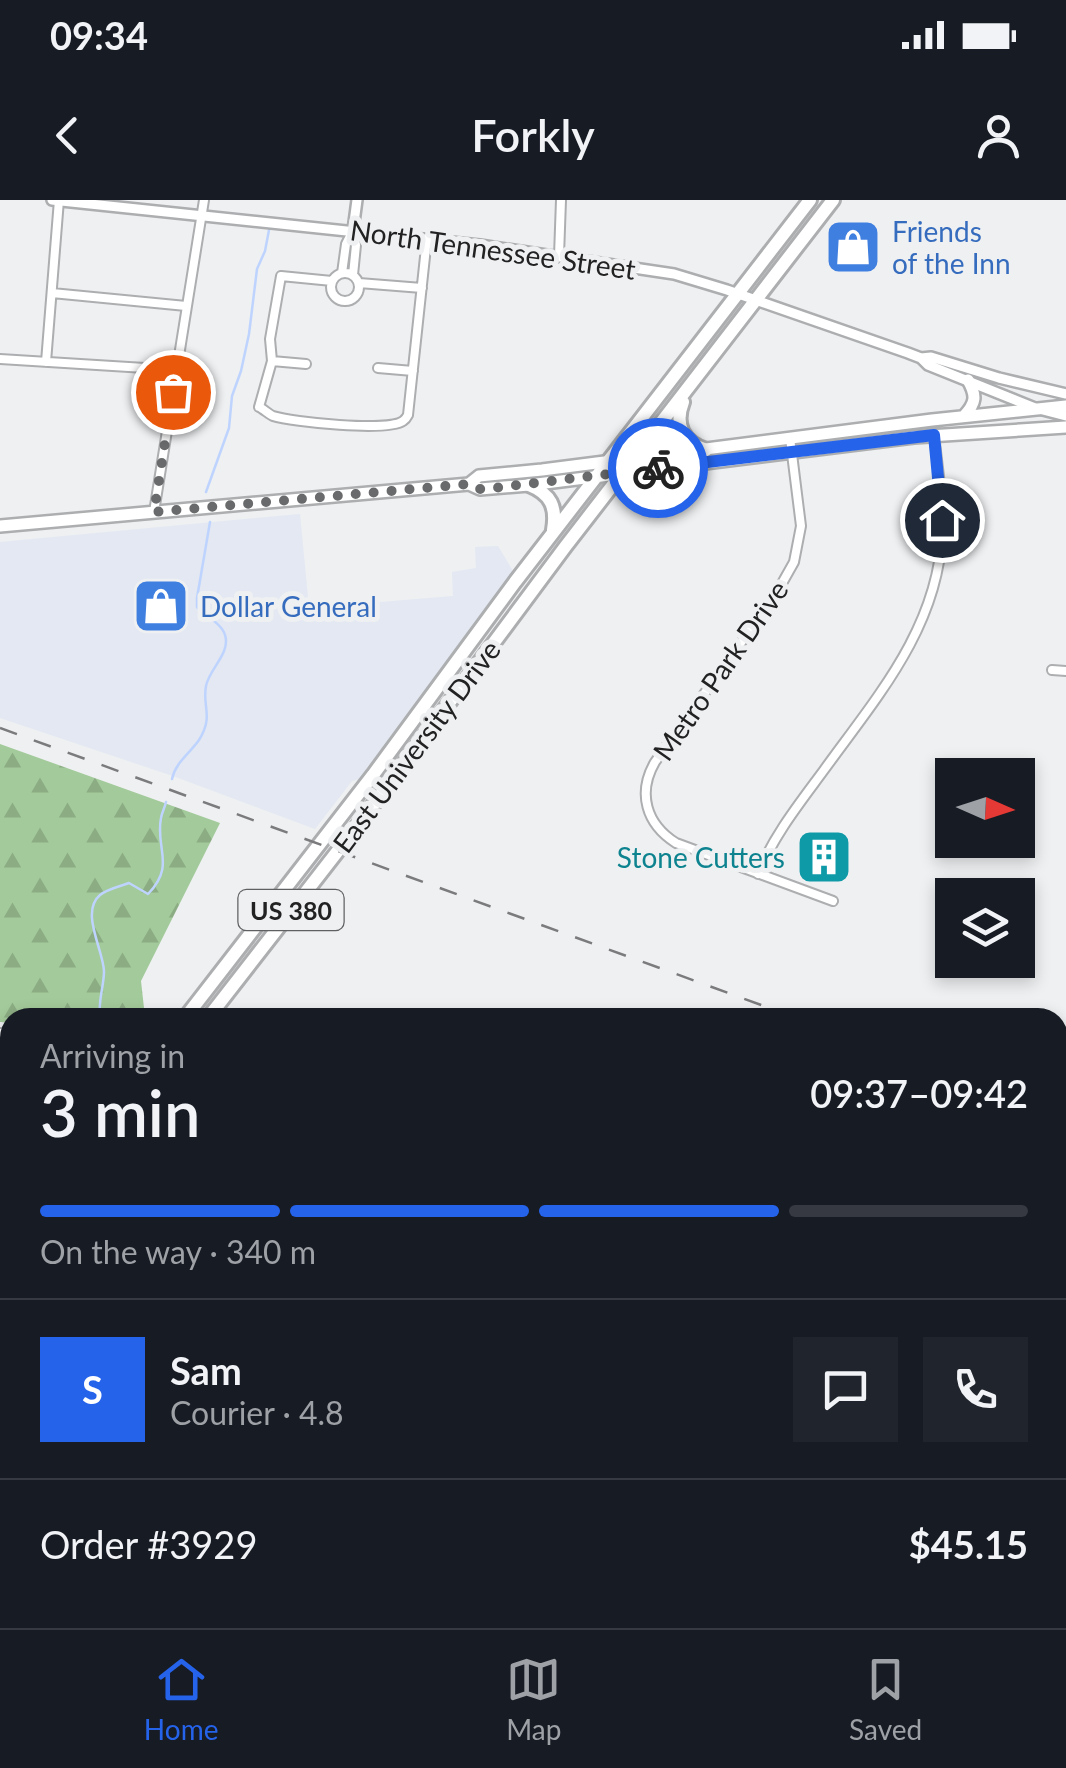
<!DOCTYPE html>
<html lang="en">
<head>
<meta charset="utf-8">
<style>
  body { margin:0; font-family:Lato,sans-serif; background:#20242c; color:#f1f3f6; height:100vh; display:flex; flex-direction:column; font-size:38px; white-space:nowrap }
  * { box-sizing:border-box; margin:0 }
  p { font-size:32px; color:#9ea1a6 }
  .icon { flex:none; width:55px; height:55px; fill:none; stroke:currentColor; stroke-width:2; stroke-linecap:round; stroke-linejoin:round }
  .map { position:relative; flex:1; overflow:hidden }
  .panel { position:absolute; left:0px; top:808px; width:1068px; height:622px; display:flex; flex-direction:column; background:#171b24; border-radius:30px 30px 0 0; box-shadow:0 5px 15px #0003 }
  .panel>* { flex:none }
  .needle { width:65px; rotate:93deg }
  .tools { position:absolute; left:935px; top:558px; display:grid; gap:20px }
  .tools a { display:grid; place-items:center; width:100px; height:100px; border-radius:0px; background:#171b24; box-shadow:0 5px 15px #0003; font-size:50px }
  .pin { position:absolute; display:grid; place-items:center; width:85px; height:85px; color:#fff; margin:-42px; border:5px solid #fff; border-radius:50%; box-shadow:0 2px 10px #0007 }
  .courier { position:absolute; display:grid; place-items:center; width:100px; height:100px; margin:-50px; border:8px solid #2563eb; border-radius:50%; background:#fff; color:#222; box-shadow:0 2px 12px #0007 }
  .summary em { font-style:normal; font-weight:600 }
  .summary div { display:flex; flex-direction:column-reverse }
  .summary { display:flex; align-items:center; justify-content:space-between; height:170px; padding:0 40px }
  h1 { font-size:65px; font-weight:600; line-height:75px }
  .bar { display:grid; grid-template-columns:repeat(4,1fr); gap:15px 10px; align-content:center; height:120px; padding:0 40px }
  .bar i { height:12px; border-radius:8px; background:#363941 }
  .bar .active { background:#2563eb }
  .bar p { grid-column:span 4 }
  .line { display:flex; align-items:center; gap:25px; padding:0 40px; border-top:2px solid #363941 }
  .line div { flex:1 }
  .round { display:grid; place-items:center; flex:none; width:105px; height:105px; border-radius:0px; background:#20242c }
  .status { display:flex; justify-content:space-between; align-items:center; height:70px; padding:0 50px; background:#171b24; direction:ltr }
  .status svg { height:28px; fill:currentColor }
  header { display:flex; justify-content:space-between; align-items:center; height:130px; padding:0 40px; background:#171b24; font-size:45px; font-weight:600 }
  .menu { display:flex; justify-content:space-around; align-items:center; height:140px; border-top:2px solid #363941; background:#171b24; font-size:28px; color:#9ea1a6 }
  .menu a { display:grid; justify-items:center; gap:5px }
  .menu .active { color:#2563eb }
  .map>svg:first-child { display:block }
  .built { fill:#e3e8f2 }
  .forest { fill:url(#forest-firs) }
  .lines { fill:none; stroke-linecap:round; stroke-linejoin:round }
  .stream { stroke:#bed4fe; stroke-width:2.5 }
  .minor-casing { stroke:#acaeb0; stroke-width:12 }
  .tertiary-casing { stroke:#acaeb0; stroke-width:14 }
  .primary-casing { stroke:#acaeb0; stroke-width:16 }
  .trunk-casing { stroke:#acaeb0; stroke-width:18 }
  .minor { stroke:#fff; stroke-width:8 }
  .tertiary { stroke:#fff; stroke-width:9 }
  .primary { stroke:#fff; stroke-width:11 }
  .trunk { stroke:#fff; stroke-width:12 }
  .rail { stroke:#7b7b7d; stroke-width:2.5; stroke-dasharray:18 18; stroke-linecap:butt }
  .done { stroke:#696a6b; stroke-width:10; stroke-dasharray:0 18 }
  .route { stroke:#2563eb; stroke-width:12 }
  .labels { text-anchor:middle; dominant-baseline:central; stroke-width:10; stroke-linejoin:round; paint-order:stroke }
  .shield { fill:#eef0f2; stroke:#5f6061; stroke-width:2.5 }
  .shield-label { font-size:25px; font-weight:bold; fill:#222223 }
  .shop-label { font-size:28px; fill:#366cbe; stroke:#eef0f2; text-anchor:start }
  .street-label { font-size:28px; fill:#222223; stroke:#eef0f2 }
  .culture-label { font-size:28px; fill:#0d838f; stroke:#eef0f2; text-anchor:end }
</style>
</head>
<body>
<div class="status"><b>09:34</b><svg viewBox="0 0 49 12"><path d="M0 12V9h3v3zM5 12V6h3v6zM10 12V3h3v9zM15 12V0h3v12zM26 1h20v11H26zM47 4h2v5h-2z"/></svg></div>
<header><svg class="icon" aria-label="back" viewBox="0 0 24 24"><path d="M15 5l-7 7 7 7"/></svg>Forkly<svg class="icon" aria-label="person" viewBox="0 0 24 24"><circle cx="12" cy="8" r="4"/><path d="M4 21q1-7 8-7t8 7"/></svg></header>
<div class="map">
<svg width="1066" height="1428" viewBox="0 0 1066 1428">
  <defs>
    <pattern id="forest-firs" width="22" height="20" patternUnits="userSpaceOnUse" patternTransform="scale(2.5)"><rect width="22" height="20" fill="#a3ca9a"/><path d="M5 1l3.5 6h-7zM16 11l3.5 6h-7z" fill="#8cad84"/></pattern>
  </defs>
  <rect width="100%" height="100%" fill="#eef0f2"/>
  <path class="built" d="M300 314 309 408 453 396 452 372 476 368 475 347 498 346 513 371 359 579 352 581 315 629 173 576 0 518V342Z"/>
  <path class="forest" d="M0 544 220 623 141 781 145 817 10 818V823L0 822Z"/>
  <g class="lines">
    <path class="stream" d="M206 292 229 228 232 196 241 171 249 134 257 69 265 51 269 30
      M172 579C175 563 190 553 199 540 214 516 202 507 206 486 209 469 231 453 225 435 222 424 206 416 197 407V398L210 322
      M100 818C98 799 104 787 104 771 103 749 80 712 100 695 107 689 121 686 129 683L148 694C176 665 155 649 161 618 162 612 165 607 166 602
      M0 1361 10 1354"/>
    <g class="minor-casing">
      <path id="minor" d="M559 56 561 0
        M331 87a14 14 0 1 1 28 0a14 14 0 1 1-28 0Z
        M342 73 346 44 353 30
        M353 75 356 45 353 30
        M332 81 281 76 270 139 272 161 259 207C262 208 270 215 273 216 292 222 388 232 403 221 406 219 407 217 408 215L427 38
        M359 83 422 88
        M52 93 186 106
        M0 159 177 170
        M272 161 306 164
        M46 162 59 0
        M378 168 413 171
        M790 238 801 326 794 362 776 394 655 562C637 593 646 624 676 643L833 701
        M154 312 204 0
        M1052 470 1066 471
        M758 674C774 635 799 604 824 570 876 498 938 428 942 334 943 301 938 268 934 235
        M0 833 10 834
        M0 914 10 915
        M435 1420 442 1428"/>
    </g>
    <g class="tertiary-casing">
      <path id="tertiary" d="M52 0 480 45 674 74 727 90 908 153 921 158 928 165 1035 208 1066 216
        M353 30 357 0
        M921 158 931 157 999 178 1066 194"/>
    </g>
    <g class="primary-casing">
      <path id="primary" d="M964 216C976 203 977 196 968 180
        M469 284 479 276 542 270 932 220 1066 206
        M0 326 469 284 480 289 529 285 914 237 1066 227"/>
    </g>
    <g class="trunk-casing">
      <path id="trunk" d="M683 202C674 225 683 242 706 250
        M529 285C551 294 557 307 553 330
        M185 818 373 575 515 382 810 0
        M208 818 365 616 565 347 833 0
        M0 1058 10 1045
        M0 1088 10 1074"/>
    </g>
    <use href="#minor" class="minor"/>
    <use href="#tertiary" class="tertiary"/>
    <use href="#primary" class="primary"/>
    <use href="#trunk" class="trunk"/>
    <path class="rail" d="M0 528 797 818
      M1058 913 1066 916"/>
  </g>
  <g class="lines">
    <path class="done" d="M173 192 154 312 469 284 480 289 494 288 658 268"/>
    <path class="route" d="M658 268 934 235 942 320"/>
  </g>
  <defs>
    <g id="shop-square" transform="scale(2.875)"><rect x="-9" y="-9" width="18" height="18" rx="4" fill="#3f7fe0" stroke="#eef0f2"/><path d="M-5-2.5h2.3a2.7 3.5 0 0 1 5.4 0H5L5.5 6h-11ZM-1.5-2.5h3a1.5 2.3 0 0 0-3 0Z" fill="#fff"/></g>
    <g id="building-square" transform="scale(2.875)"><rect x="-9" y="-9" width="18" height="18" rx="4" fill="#0f9aa8" stroke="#eef0f2"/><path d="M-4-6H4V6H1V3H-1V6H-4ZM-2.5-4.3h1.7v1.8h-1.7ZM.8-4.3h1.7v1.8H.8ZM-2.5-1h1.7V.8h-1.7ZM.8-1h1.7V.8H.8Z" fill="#fff"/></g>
  </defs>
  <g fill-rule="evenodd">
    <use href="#shop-square" x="853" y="47"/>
    <use href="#shop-square" x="161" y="406"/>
    <use href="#building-square" x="824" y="657"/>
  </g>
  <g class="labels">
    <rect class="shield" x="238.5" y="690" width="105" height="40" rx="8"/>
    <g class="shield-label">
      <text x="291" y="710">US 380</text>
    </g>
    <g class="shop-label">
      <text x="892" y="31">Friends<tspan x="892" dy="32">of the Inn</tspan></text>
      <text x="200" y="406">Dollar General</text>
    </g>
    <g class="street-label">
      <text transform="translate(493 49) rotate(8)">North Tennessee Street</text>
      <text transform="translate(720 470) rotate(-55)">Metro Park Drive</text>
      <text transform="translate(416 546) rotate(-53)">East University Drive</text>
    </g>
    <g class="culture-label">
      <text x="785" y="657">Stone Cutters</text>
    </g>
  </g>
</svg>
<div class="tools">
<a><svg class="needle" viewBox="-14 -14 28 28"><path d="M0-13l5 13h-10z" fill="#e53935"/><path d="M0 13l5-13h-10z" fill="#9ea1a6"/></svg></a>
<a><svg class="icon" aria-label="layers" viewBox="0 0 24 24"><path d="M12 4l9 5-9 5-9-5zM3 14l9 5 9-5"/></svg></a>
</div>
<div class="pin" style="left:173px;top:192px;background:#ea580c"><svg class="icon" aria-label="bag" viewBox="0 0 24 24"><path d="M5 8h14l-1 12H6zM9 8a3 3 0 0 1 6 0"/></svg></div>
<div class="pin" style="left:942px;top:320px;background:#1f2937"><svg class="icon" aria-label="home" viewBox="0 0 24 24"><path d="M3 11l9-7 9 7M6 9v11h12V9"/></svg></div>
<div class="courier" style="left:658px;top:268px"><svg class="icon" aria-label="bike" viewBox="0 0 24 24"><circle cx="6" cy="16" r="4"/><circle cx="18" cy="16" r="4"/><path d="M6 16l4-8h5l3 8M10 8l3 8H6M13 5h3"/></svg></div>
<section class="panel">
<div class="summary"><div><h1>3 min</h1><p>Arriving in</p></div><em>09:37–09:42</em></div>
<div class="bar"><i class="active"></i><i class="active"></i><i class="active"></i><i></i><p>On the way · 340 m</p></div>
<div class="line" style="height:180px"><b class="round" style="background:#2563eb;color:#fff">S</b><div><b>Sam</b><p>Courier · 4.8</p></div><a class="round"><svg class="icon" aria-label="chat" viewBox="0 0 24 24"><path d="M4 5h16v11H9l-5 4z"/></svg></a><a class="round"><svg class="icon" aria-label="phone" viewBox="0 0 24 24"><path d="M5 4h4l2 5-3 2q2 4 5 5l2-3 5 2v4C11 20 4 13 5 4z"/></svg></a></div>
<div class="line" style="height:130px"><div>Order #3929</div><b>$45.15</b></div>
</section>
</div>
<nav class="menu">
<a class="active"><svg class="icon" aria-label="home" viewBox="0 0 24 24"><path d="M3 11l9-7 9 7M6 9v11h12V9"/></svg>Home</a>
<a><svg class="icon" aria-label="map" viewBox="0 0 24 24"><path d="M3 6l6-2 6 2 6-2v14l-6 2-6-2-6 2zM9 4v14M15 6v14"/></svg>Map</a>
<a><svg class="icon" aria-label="saved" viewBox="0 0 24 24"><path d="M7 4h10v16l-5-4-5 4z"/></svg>Saved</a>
</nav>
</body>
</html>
